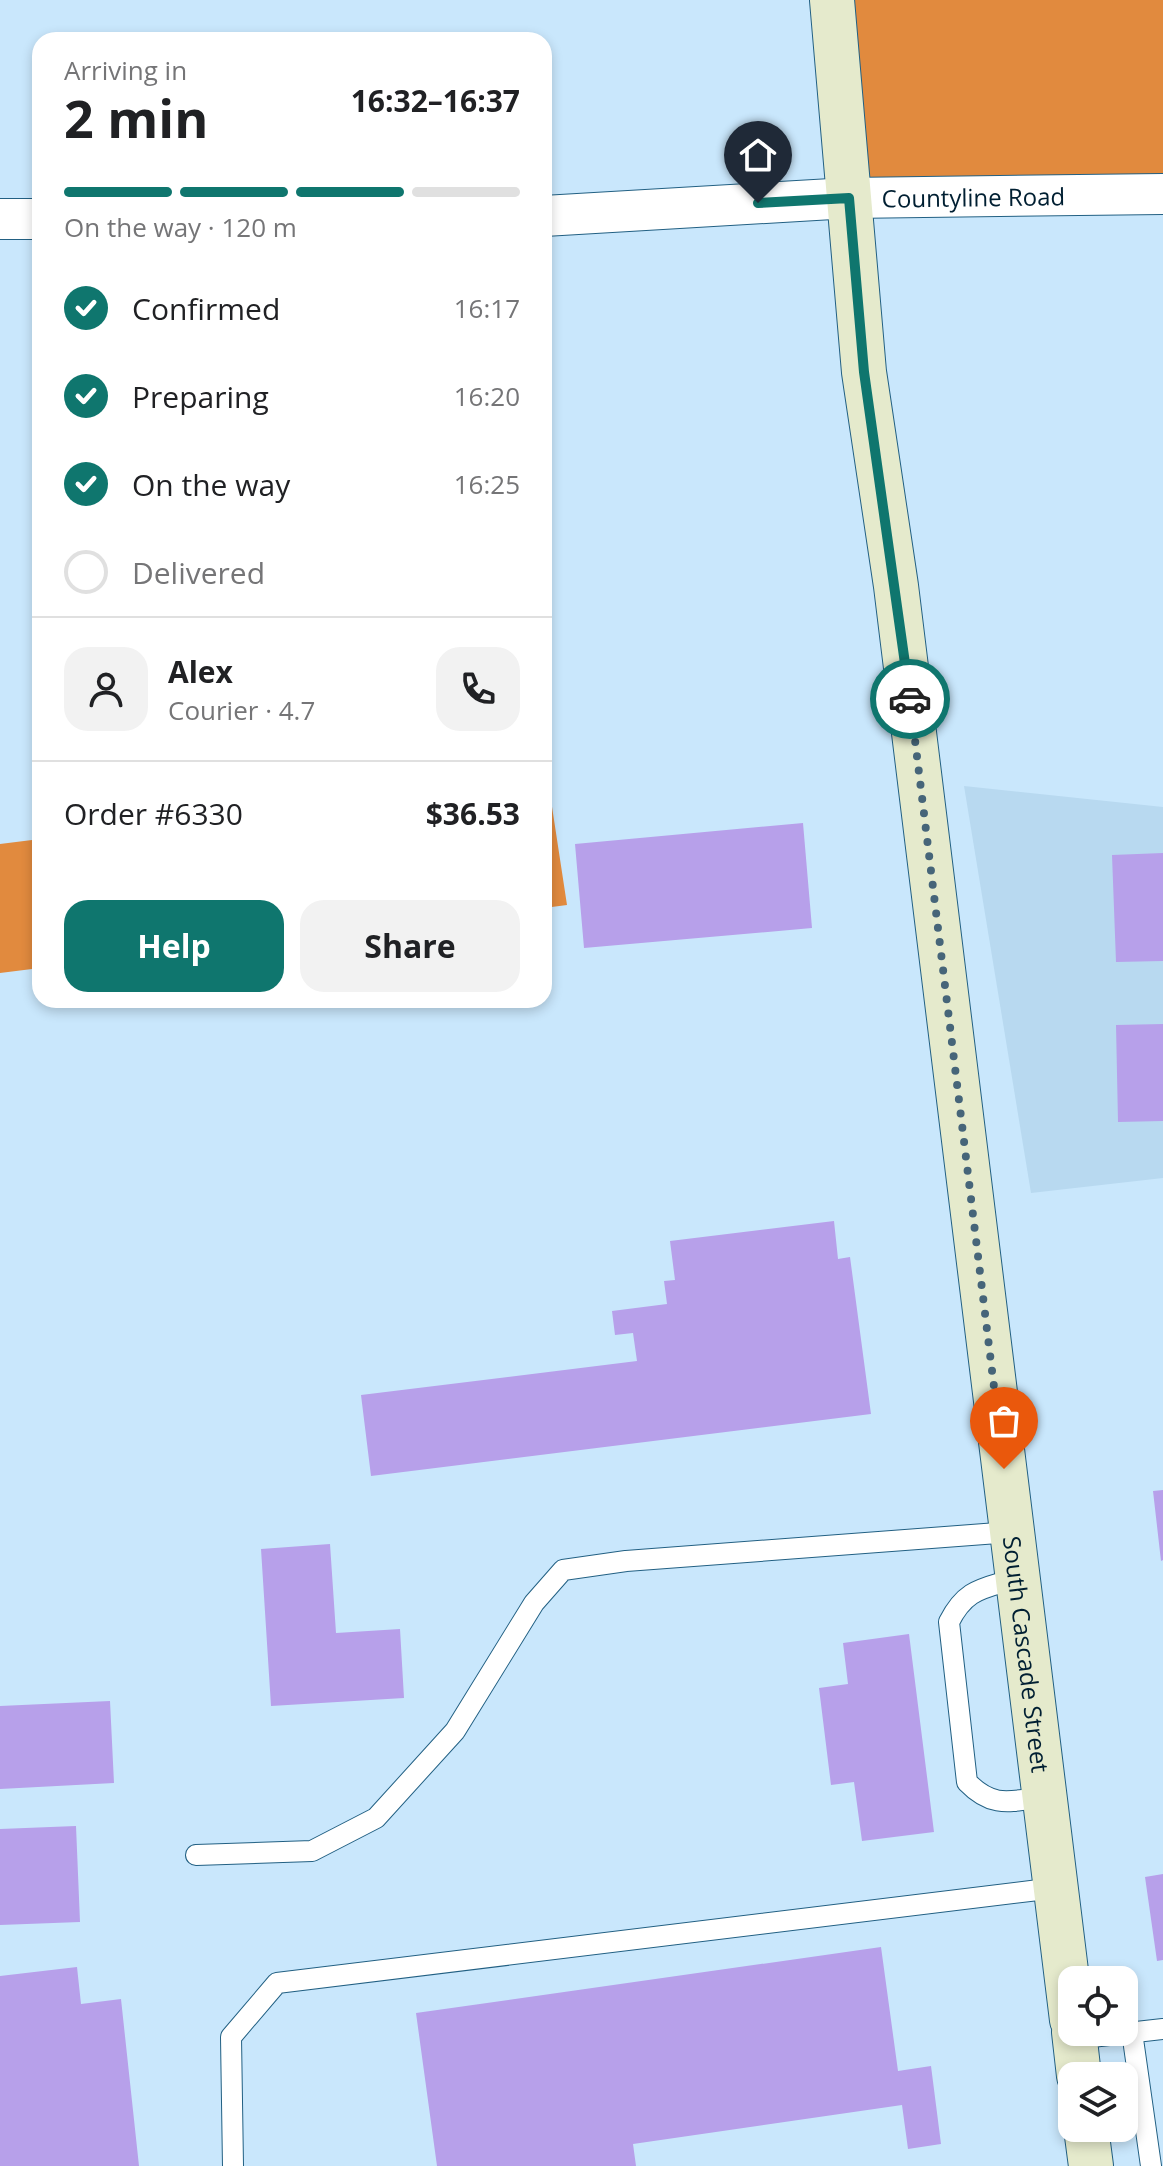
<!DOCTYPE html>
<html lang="en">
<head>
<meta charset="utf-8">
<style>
  body { margin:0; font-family:"Open Sans",sans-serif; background:#f2f2f2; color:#202124; height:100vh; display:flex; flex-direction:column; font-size:30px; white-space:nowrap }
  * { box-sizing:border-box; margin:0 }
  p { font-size:26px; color:#757577 }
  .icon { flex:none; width:44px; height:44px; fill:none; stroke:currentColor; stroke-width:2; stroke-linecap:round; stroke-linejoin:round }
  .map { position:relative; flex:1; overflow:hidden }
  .side { position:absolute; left:32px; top:32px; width:520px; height:976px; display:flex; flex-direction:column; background:#fff; border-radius:24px; box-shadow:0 4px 12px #0003 }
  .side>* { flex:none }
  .fabs { position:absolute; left:1058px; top:1966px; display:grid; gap:16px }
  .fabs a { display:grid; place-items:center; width:80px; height:80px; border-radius:16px; background:#fff; box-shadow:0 4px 12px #0003; font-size:40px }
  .pin { position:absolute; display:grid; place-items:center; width:68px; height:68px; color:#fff; margin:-82px -34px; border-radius:50% 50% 50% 0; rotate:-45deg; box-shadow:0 0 8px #0007 }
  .pin .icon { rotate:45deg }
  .courier { position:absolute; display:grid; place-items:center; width:80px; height:80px; margin:-40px; border:6px solid #0f766e; border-radius:50%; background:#fff; color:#222; box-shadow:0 2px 10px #0007 }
  .summary em { font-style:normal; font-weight:700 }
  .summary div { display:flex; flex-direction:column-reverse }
  .summary { display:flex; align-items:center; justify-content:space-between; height:136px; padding:0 32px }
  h1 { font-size:52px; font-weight:700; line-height:60px }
  .bar { display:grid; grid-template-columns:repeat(4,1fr); gap:12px 8px; align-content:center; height:96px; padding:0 32px }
  .bar i { height:10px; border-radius:6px; background:#e0e0e0 }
  .bar .selected { background:#0f766e }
  .bar p { grid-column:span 4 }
  .line { display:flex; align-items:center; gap:20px; padding:0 32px; border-top:2px solid #e0e0e0 }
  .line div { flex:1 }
  .round { display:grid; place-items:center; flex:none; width:84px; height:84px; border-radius:24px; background:#f2f2f2 }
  ol { padding:0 32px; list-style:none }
  li { display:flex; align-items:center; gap:24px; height:88px }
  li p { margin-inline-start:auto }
  li .icon { padding:8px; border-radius:50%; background:#0f766e; color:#fff; stroke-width:4 }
  li:last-child { color:#757577 }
  li i { width:44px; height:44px; border:4px solid #e0e0e0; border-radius:50% }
  .button { display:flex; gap:16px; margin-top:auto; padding:16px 32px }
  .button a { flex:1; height:92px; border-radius:24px; background:#0f766e; color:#fff; font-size:32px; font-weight:700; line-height:92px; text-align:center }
  .button a+a { background:#f2f2f2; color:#202124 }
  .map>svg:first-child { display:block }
  .built { fill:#b8d9f0 }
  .forest { fill:#e18a3e }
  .building { fill:#b7a0ea }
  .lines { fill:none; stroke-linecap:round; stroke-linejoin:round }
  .lane-casing { stroke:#226083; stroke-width:22 }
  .street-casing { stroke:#226083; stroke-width:42 }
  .secondary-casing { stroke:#226083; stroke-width:46 }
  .lane { stroke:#fff; stroke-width:20 }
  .street { stroke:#fff; stroke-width:40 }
  .secondary { stroke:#e5eacc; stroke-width:44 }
  .done { stroke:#466579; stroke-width:8; stroke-dasharray:0 14.4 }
  .route { stroke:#0f766e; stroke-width:10 }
  .labels { text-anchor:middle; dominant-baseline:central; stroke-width:8; stroke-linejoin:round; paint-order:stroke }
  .street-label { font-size:24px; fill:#001f32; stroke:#fff }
</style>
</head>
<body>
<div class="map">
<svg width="1163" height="2166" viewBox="0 0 1163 2166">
  <rect width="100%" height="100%" fill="#c9e7fc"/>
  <path class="built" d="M964 786 1163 807V1178L1031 1193Z"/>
  <path class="forest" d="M832 0H1163V191L849 198Z
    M547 774 567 905 544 908V775Z
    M40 839V968L0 973V844Z"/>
  <path class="building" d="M803 823 812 928 584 948 575 844Z
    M1163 853V961L1116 962 1112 855Z
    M1163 1024V1121L1118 1122 1116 1025Z
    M834 1221 838 1259 850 1257 871 1414 371 1476 361 1395 637 1361 633 1333 615 1335 612 1311 667 1304 664 1281 675 1280 670 1241Z
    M1163 1490V1560L1161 1561 1153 1491Z
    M330 1544 336 1633 400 1629 404 1698 271 1706 261 1549Z
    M909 1634 934 1832 862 1841 854 1782 831 1785 819 1688 848 1684 843 1643Z
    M110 1701 114 1783 0 1789V1706Z
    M76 1826 80 1922 0 1925V1829Z
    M1163 1874V1960L1157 1961 1145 1877Z
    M881 1947 898 2071 931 2066 941 2144 908 2149 902 2105 633 2144 636 2166H437L416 2013Z
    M77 1967 81 2004 121 1999 139 2166H0V1976Z"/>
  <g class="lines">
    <g class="lane-casing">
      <path id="lane" d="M1017 1578C983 1589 966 1588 949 1622L967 1782C993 1809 1011 1801 1044 1797
        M196 1855 312 1851 376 1818 455 1731 534 1603 563 1570 626 1561 1011 1532
        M1132 2032 1151 2166
        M1074 2039 1163 2029
        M233 2166 231 2037 277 1983 1055 1888"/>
    </g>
    <g class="street-casing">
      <g id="street">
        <path id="s1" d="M544 216 849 198 1163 194"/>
        <path d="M0 219H40"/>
      </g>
    </g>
    <g class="secondary-casing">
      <g id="secondary">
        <path id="s2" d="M832 0 864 372 896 586 1072 2020"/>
        <path d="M1074 2032 1079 2076"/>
        <path d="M1086 2128 1091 2166"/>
      </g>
    </g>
    <use href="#lane" class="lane"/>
    <use href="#street" class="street"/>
    <use href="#secondary" class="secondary"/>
  </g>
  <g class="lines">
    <path class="done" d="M910 699 1004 1469"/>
    <path class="route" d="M758 203 849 198 864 372 910 699"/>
  </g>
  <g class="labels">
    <g class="street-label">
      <text stroke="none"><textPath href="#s1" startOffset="430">Countyline Road</textPath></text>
      <text stroke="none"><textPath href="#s2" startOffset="1666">South Cascade Street</textPath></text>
    </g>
  </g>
</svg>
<div class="fabs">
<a><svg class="icon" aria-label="locate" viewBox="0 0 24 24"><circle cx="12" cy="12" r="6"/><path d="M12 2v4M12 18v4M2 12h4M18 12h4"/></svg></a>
<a><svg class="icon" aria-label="layers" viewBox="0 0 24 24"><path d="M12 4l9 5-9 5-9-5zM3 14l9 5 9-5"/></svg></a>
</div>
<div class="pin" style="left:1004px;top:1469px;background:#ea580c"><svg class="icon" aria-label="bag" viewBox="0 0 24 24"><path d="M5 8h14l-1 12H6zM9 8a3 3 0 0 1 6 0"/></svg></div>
<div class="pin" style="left:758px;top:203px;background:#1f2937"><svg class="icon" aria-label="home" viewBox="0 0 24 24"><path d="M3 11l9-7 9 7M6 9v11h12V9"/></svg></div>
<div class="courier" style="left:910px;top:699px"><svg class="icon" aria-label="car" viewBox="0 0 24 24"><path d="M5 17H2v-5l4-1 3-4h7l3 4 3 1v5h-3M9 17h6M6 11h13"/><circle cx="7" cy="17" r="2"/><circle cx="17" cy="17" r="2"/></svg></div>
<section class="side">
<div class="summary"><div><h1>2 min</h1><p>Arriving in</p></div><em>16:32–16:37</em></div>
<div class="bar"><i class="selected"></i><i class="selected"></i><i class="selected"></i><i></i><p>On the way · 120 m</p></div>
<ol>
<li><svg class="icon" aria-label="check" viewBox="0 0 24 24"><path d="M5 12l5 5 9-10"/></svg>Confirmed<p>16:17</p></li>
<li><svg class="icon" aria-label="check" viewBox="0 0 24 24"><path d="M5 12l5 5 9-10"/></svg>Preparing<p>16:20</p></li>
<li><svg class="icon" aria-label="check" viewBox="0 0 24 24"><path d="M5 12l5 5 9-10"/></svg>On the way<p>16:25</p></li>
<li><i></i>Delivered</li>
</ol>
<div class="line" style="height:144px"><a class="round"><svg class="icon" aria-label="person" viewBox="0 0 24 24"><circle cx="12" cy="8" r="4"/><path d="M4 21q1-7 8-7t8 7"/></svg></a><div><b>Alex</b><p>Courier · 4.7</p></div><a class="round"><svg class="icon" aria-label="phone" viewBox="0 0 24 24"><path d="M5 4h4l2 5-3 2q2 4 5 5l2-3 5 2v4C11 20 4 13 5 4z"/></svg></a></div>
<div class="line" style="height:104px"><div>Order #6330</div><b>$36.53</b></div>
<div class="button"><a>Help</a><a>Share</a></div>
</section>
</div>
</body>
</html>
